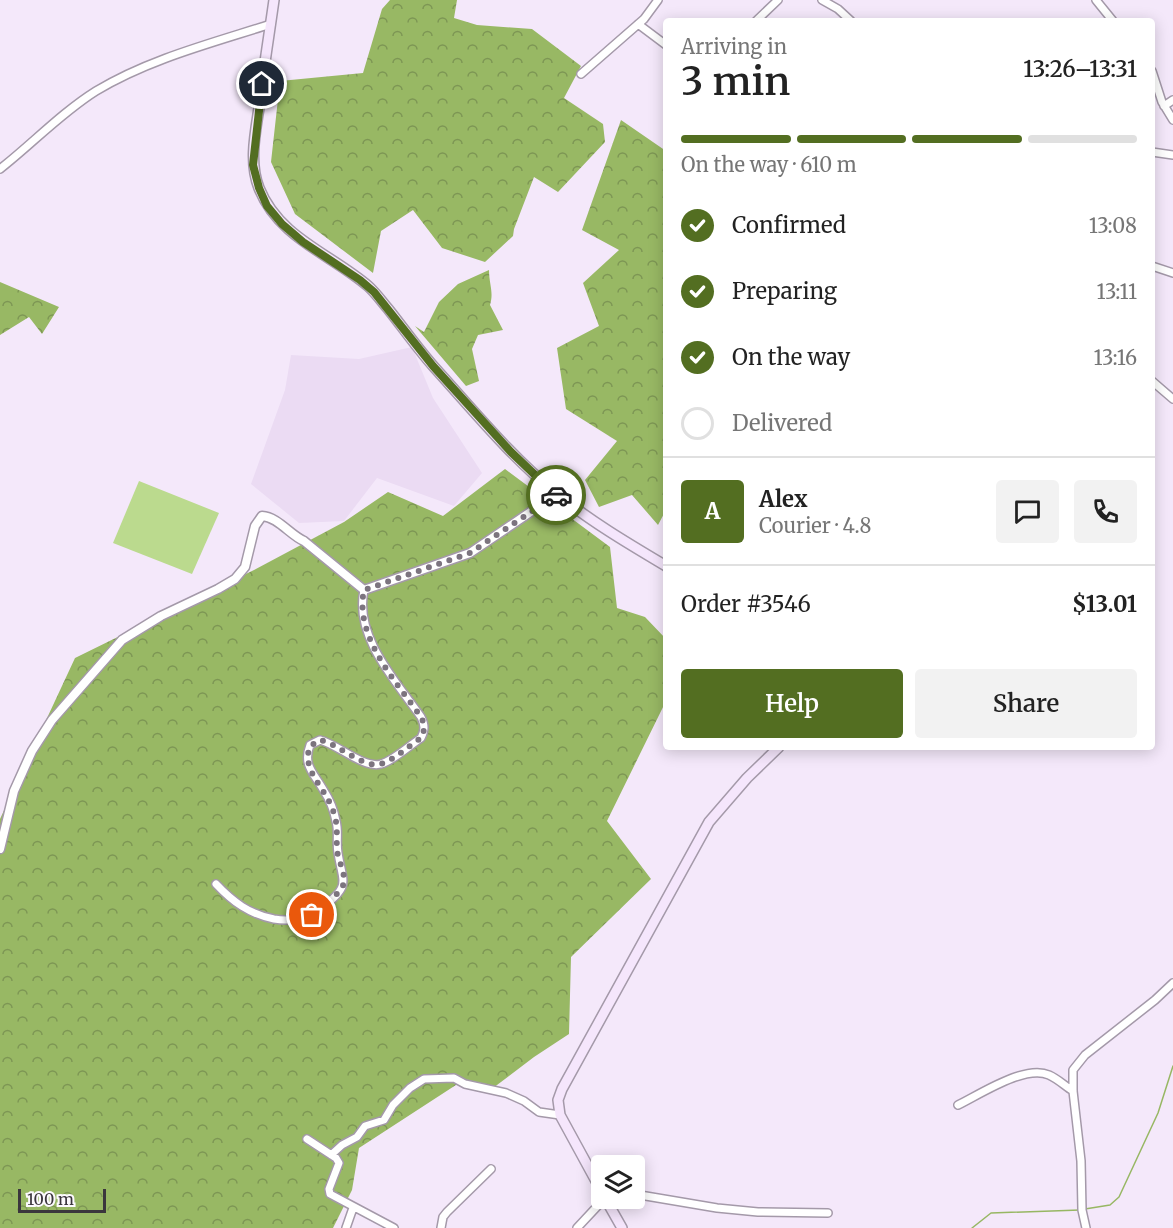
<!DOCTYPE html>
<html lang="en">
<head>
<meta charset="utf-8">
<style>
  body { margin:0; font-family:Merriweather,serif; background:#f2f2f2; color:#222; height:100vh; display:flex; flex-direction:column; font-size:22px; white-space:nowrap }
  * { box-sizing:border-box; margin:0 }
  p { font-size:20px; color:#767676 }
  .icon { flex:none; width:33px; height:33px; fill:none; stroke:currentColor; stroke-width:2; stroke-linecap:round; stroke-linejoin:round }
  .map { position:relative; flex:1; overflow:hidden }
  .sheet { position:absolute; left:663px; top:18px; width:492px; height:732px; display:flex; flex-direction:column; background:#fff; border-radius:6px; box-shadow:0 3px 15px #0003 }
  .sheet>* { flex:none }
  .tools { position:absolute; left:591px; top:1155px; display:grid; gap:12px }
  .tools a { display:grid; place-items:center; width:54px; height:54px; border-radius:6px; background:#fff; box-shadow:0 3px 15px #0003; font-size:30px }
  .scale { position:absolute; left:18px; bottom:15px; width:88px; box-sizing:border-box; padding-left:6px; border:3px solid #3b363d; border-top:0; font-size:16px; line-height:21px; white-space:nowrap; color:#3b363d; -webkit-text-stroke:4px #fcfafd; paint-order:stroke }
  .pin { position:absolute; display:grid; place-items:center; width:51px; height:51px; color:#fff; margin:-26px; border:3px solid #fff; border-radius:50%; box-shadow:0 2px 6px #0007 }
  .courier { position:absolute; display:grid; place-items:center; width:60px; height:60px; margin:-30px; border:4px solid #536e21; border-radius:50%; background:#fff; color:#222; box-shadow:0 2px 8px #0007 }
  .overview em { font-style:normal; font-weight:600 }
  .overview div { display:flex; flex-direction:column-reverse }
  .overview { display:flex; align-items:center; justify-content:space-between; height:102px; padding:0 18px }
  h1 { font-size:39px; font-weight:600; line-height:45px }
  .bar { display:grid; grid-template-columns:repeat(4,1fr); gap:9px 6px; align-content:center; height:72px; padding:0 18px }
  .bar i { height:8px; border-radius:4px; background:#e0e0e0 }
  .bar .selected { background:#536e21 }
  .bar p { grid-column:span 4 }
  .line { display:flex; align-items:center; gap:15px; padding:0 18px; border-top:2px solid #e0e0e0 }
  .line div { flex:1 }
  .round { display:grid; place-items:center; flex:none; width:63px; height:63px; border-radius:6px; background:#f2f2f2 }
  ol { padding:0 18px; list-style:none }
  li { display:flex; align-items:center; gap:18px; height:66px }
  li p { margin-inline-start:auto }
  li .icon { padding:6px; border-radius:50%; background:#536e21; color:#fff; stroke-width:4 }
  li:last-child { color:#767676 }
  li i { width:33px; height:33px; border:3px solid #e0e0e0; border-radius:50% }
  .primary-button { display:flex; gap:12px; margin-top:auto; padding:12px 18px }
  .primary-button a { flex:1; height:69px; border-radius:6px; background:#536e21; color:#fff; font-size:24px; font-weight:600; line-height:69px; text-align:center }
  .primary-button a+a { background:#f2f2f2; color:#222 }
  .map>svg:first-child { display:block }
  .built { fill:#ebdbf3 }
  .forest { fill:url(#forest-crowns) }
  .park { fill:#bbda8e }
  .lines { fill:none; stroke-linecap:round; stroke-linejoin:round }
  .stream { stroke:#97b763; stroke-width:1.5 }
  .minor-casing { stroke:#a499a9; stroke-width:10 }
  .tertiary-casing { stroke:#a499a9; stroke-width:11 }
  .secondary-casing { stroke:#a499a9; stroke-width:12 }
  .minor { stroke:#fff; stroke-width:7 }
  .tertiary { stroke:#fff; stroke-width:8 }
  .secondary { stroke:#f5e6fc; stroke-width:9 }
  .done { stroke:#7c747f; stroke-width:6; stroke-dasharray:0 10.8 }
  .route { stroke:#536e21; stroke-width:8 }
</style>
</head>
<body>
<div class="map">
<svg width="1173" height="1228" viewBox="0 0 1173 1228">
  <defs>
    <pattern id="forest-crowns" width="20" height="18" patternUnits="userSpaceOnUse" patternTransform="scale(1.5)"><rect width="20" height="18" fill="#98b864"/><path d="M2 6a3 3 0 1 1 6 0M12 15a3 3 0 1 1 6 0" fill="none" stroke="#7d9654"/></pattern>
  </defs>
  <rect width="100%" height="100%" fill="#f4e8fa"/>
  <path class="built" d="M412 347 433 398 482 473 454 506 377 478 344 521 299 523 251 484 285 390 291 355 359 359Z"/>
  <path class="forest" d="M390 0H457L454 18 477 25 532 29 581 66 564 98 603 124 605 142 558 192 534 177 514 229 513 236 485 262 442 248 413 210 381 231 373 273 295 214 271 162 280 81 363 73 382 9Z
    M621 120 666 151V510L658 525 632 495 599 507 585 480 617 441 566 409 557 348 599 326 583 283 619 250 582 230Z
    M489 270C489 284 494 292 490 305L503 330 478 335 472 349 479 381 466 386 415 326 424 332 439 302 458 284Z
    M0 282 59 307 42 334 29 317 0 335Z
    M505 469 610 547 617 608 645 617 666 639V701L607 821 651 879 571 957 569 1034 534 1057 493 1088 459 1083 359 1148 352 1190 333 1228H0V819L75 658 254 570 344 522 388 492 443 516Z"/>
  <path class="park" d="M139 481 219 513 192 574 113 543Z"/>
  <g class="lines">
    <path class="stream" d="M1085 1209 1110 1205 1119 1197 1158 1113 1173 1066
      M972 1228 991 1213 1080 1210"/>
    <g class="minor-casing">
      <path id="minor" d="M822 0 838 9 851 21
        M1096 0 1113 21
        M756 21 778 0
        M638 24 666 45
        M1152 71 1162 102 1173 120
        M581 74 644 19 658 0
        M1164 106 1173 100
        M1152 152 1173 155
        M0 169C32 144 61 113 96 91 149 59 212 43 271 24
        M1152 266 1173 273
        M1152 381 1173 399
        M216 884C233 902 249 914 274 919 292 922 307 919 322 908 351 885 343 884 338 853 336 842 339 832 336 821 334 811 330 800 324 791 315 774 302 766 310 745L320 740C337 744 364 769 381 764 393 761 410 745 421 738 425 730 425 725 421 717 396 681 354 637 364 590
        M958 1105C979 1095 1025 1064 1049 1075 1058 1079 1065 1086 1073 1091
        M307 1139 336 1158 339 1163 329 1189 330 1194 394 1228
        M331 1155 342 1145 357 1137 365 1126 384 1120 393 1105 410 1088 424 1079 454 1078 465 1084 506 1093 524 1101 539 1112 560 1115
        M634 1194 717 1208 758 1212 828 1213
        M346 1228 353 1208
        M441 1228 443 1217 447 1212 491 1169
        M577 1228 605 1198
        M1086 1228 1082 1210 1081 1161 1073 1091V1070L1085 1055 1155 1000 1173 983"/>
    </g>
    <g class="tertiary-casing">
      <path id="tertiary" d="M0 849 14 791 32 751 52 720 122 640 161 616 218 589 235 579 245 567 255 526 262 516C278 517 290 535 304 541L364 590 470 553 557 494"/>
    </g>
    <g class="secondary-casing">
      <path id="secondary" d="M274 0C269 36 263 72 259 108 255 134 249 163 259 188 279 238 331 254 368 286 376 293 382 302 389 310 404 329 418 349 434 367 473 410 511 457 557 494 590 521 629 544 666 566
        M602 1192 560 1115 558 1100 562 1089 709 822 747 778 779 747
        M605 1198 622 1228"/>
    </g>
    <use href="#minor" class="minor"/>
    <use href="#tertiary" class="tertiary"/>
    <use href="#secondary" class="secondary"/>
  </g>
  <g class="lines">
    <path class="done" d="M312 915C320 909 343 892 344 882 345 872 338 860 337 850 336 834 339 825 332 808 324 786 301 770 310 746L320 740C337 743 364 769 381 764 394 760 409 746 421 738 425 730 425 725 421 717 396 681 354 637 364 590L470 553 556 495"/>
    <path class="route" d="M262 84 253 165 259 188 267 206 282 224 303 242 360 280 374 292 433 366 511 452 556 495"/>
  </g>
</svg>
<div class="tools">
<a><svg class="icon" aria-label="layers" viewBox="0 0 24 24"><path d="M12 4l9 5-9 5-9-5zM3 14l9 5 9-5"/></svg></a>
</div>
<div class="scale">100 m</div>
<div class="pin" style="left:312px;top:915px;background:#ea580c"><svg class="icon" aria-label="bag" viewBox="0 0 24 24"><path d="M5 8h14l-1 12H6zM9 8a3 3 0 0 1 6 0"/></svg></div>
<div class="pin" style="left:262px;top:84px;background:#1f2937"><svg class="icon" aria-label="home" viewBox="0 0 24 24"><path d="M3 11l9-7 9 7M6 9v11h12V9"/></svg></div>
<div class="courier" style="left:556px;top:495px"><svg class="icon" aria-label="car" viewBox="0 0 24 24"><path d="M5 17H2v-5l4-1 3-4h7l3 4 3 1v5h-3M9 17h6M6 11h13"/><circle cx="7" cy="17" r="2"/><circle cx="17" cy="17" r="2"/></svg></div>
<section class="sheet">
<div class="overview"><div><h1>3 min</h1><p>Arriving in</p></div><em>13:26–13:31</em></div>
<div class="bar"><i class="selected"></i><i class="selected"></i><i class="selected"></i><i></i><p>On the way · 610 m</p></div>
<ol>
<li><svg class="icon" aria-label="check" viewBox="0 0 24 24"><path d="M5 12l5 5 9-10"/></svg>Confirmed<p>13:08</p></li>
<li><svg class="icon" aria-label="check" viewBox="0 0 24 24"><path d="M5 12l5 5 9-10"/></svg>Preparing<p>13:11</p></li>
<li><svg class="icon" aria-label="check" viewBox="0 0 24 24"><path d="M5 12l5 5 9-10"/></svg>On the way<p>13:16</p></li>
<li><i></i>Delivered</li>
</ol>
<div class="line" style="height:108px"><b class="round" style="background:#536e21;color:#fff">A</b><div><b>Alex</b><p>Courier · 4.8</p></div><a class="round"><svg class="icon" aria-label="chat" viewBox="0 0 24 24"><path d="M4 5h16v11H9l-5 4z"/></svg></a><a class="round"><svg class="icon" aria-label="phone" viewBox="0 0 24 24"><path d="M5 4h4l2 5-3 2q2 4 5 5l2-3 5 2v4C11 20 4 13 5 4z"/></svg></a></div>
<div class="line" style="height:78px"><div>Order #3546</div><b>$13.01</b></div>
<div class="primary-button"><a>Help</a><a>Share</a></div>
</section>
</div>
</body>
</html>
